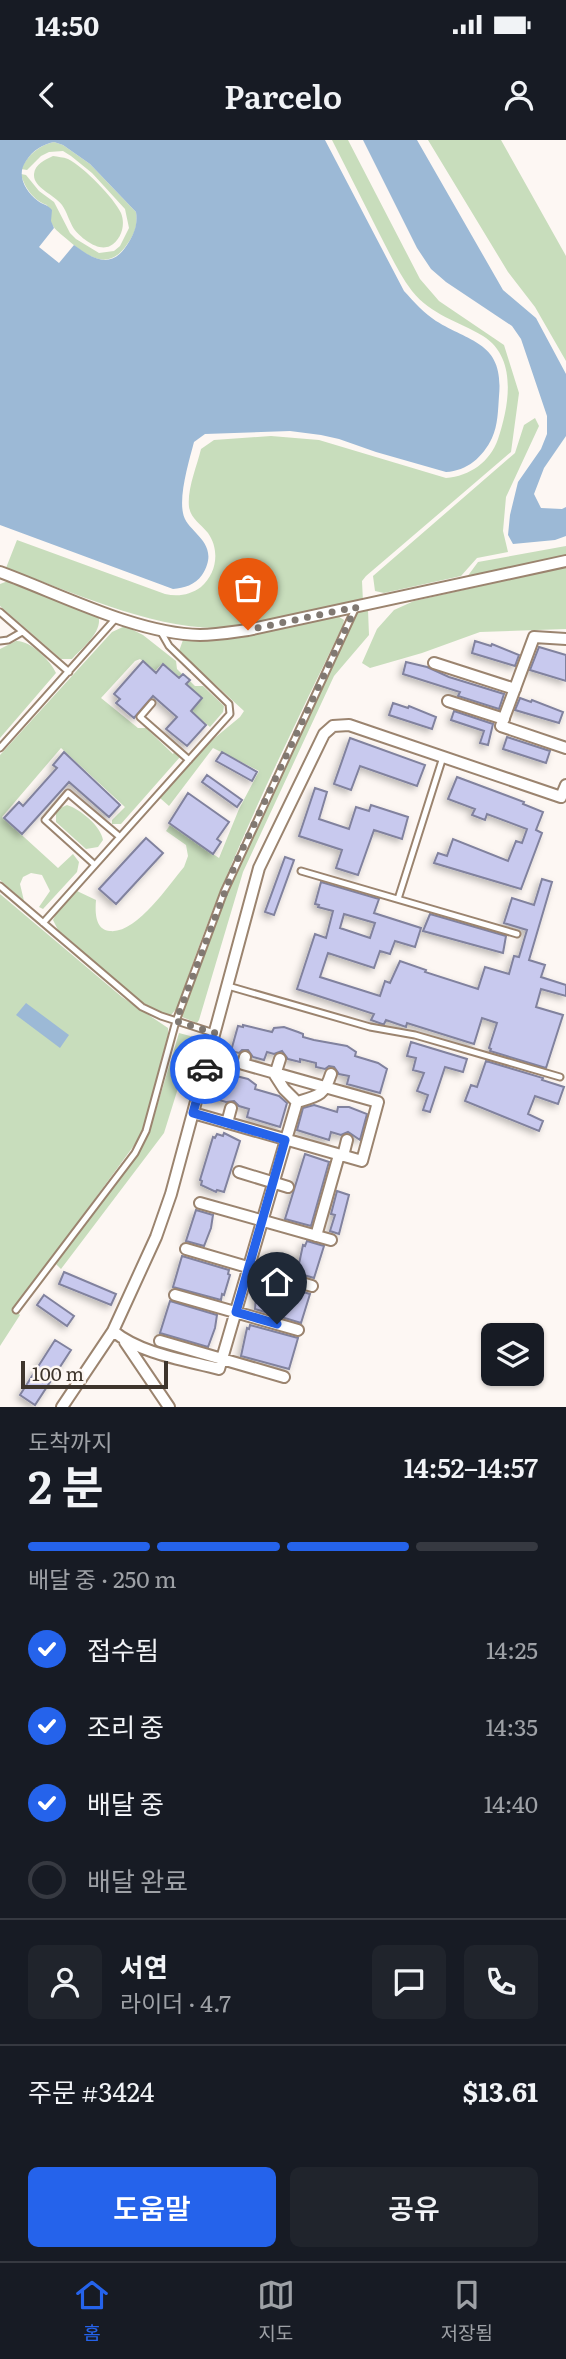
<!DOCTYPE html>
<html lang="ko">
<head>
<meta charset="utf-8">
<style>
  body { margin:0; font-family:Literata,"Noto Sans KR",serif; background:#20242c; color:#f1f3f6; height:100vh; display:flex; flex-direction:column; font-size:26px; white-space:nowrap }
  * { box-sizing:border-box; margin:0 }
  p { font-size:23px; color:#9ea1a6 }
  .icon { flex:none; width:38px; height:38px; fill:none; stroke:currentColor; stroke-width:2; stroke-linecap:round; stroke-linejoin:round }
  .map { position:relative; height:1267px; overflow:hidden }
  .details { display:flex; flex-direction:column; background:#171b24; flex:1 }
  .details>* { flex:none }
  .fabs { position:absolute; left:481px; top:1183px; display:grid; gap:14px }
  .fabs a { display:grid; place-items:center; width:63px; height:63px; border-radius:10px; background:#171b24; box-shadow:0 2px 5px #0004; font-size:35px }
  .scale { position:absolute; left:21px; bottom:18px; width:147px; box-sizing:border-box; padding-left:7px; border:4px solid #3e352c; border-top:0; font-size:19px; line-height:24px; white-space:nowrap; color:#3e352c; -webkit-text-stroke:5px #fdf7f3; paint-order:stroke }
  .pin { position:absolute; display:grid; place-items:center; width:60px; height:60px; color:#fff; margin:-72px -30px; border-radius:50% 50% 50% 0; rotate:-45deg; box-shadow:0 0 7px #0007 }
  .pin .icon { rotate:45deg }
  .courier { position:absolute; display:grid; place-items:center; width:70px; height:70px; margin:-35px; border:5px solid #2563eb; border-radius:50%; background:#fff; color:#222; box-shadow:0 2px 9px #0007 }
  .summary em { font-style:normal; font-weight:600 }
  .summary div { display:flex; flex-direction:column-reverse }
  .summary { display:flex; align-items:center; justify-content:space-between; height:119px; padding:0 28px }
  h1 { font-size:46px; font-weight:600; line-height:52px }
  .bar { display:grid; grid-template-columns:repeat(4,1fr); gap:10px 7px; align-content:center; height:84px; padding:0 28px }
  .bar i { height:9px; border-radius:5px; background:#363941 }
  .bar .on { background:#2563eb }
  .bar p { grid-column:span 4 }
  .line { display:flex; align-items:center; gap:18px; padding:0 28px; border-top:2px solid #363941 }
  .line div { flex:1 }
  .round { display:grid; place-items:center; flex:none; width:74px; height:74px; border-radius:10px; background:#20242c }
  ol { padding:0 28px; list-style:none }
  li { display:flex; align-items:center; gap:21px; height:77px }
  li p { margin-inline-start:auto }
  li .icon { padding:7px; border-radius:50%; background:#2563eb; color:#fff; stroke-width:4 }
  li:last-child { color:#9ea1a6 }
  li i { width:38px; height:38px; border:4px solid #363941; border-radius:50% }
  .primary-button { display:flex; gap:14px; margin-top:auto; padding:14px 28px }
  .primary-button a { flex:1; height:80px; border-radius:10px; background:#2563eb; color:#fff; font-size:28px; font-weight:600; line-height:80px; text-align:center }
  .primary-button a+a { background:#20242c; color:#f1f3f6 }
  .status { display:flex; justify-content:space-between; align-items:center; height:49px; padding:0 35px; background:#171b24; direction:ltr }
  .status svg { height:19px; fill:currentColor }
  header { display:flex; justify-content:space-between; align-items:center; height:91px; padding:0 28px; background:#171b24; font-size:32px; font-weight:600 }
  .tabs { display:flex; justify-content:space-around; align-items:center; height:98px; border-top:2px solid #363941; background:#171b24; font-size:19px; color:#9ea1a6 }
  .tabs a { display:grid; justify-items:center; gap:4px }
  .tabs .on { color:#2563eb }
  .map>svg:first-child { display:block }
  .green { fill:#c8ddbc }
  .water { fill:#9cb9d6; fill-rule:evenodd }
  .building { fill:#c8c9ee; stroke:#81829e; stroke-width:2; fill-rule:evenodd; filter:url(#shadow) }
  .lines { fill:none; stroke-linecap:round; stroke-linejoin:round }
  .lane-casing { stroke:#9b846f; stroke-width:9 }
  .street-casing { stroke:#9b846f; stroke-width:14 }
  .lane { stroke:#fff; stroke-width:5 }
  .street { stroke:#fff; stroke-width:10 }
  .done { stroke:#817972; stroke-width:7; stroke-dasharray:0 12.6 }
  .route { stroke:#2563eb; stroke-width:9 }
</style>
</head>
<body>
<div class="status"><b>14:50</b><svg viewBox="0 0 49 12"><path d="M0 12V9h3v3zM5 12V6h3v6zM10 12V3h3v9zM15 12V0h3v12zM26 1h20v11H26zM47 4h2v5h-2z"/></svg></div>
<header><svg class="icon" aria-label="back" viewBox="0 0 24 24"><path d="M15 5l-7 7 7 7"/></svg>Parcelo<svg class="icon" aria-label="person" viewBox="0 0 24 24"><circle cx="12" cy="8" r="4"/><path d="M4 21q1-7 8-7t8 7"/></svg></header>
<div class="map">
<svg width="566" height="1267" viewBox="0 0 566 1267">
  <defs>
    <filter id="shadow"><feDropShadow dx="-3" dy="3" stdDeviation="3.5" flood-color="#0004"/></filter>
  </defs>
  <rect width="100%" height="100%" fill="#fdf7f3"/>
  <path class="green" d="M332 0H348L420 139 439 161 504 205 519 253 511 312 366 436 362 441 363 462C315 471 265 487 216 488 149 488 68 450 6 428L17 400 165 454C178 457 190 455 201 447 217 433 220 410 208 393 201 384 191 379 189 367 187 349 197 326 201 309L214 300 271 296 319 300 446 338C470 336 490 322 498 299 509 266 518 218 483 196 458 181 431 175 412 151 399 134 390 114 380 95 364 63 348 32 332 0Z
    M428 0H501L566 116V221L535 167 508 132Z
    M54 2 63 5 90 24 136 72C138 85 135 93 128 103 110 131 90 119 69 101 64 96 57 92 53 86 49 80 49 72 47 65 34 61 24 47 21 34L26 35 39 51 54 62 70 93 76 99 99 113 114 111 120 106 129 88 125 69 92 33 71 16 63 11 49 12 41 16 27 30 21 29C28 15 39 5 54 2Z
    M53 16C58 17 63 17 68 19 84 27 114 58 121 73 126 85 121 100 110 106 98 112 81 98 74 89 69 81 67 72 62 65 54 54 33 48 34 34 35 24 45 20 53 16Z
    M535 278 539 286 506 357 503 391 508 412 477 418 461 436 384 453 375 451 373 436 515 313 524 285Z
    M566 406V416L467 437 478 422Z
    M566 427V489L480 492 422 513 370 528 362 523 377 489 394 470 414 461Z
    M8 441 98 475C104 491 83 507 72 519H61L0 466V444Z
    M368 470 369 495 334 536 243 732 199 880 197 883 182 877 194 838 226 752 356 472Z
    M336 475 344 480 343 485C283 610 220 735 178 867L171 875C139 871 85 810 58 790L53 780 56 774 77 751 96 760C95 772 95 790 110 791 136 794 168 746 184 727L188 716 186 705 166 691 170 685 219 718 239 669 259 631 213 608 169 666 160 658 211 601 240 577 244 571 179 511 183 500Z
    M125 486 143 495 176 521 177 529 182 534 179 537 163 523 155 531 140 519 135 521 101 558 138 588H146L173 614 175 611 180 617 121 684H112V680L125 667 61 608 2 677 58 728 73 714 79 722 77 732 43 769 39 767 50 751 42 735 31 733 23 737 20 744 24 761 0 740V615L112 492Z
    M16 501C30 500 51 521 56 533L0 598V509Z
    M190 541 195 546H203L224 566 223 572 210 587 191 571 202 558 187 544Z
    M67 665C80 669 101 686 103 700L98 707 86 709 56 682V670Z
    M0 754 122 857 168 888V895L143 989 138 1000 14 1169 20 1175 0 1206Z
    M179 893 194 897 164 993 61 1129 56 1124 139 1013 149 993Z"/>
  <path class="water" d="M0 0H325L404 151C414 162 424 173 436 181 472 203 504 203 499 256 498 270 498 285 492 298 483 317 467 331 446 332L376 312 339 299 321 295 290 291 205 294 194 302C189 321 179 354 183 373 186 393 223 402 202 435 195 445 184 448 173 449L0 385ZM54 2 63 5 90 24 136 72C138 85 134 94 127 105 111 130 93 119 74 105L59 123 39 107 54 88 51 81 52 70C47 64 43 65 38 61 25 51 16 35 26 21 32 11 43 4 54 2Z
    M363 0H417L503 150 536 178 566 234V296L544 328 534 354 541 368 562 369 566 367V396L555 400 513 404 508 395 510 375 518 342 541 309 547 294V276L521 199 512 186 446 142 431 129 417 108Z
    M26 863 69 895 60 908 16 875Z"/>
  <path class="building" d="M475 501 491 506 492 504 519 515 515 526 472 513Z
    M539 507 566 515V541L530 530Z
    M143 521 156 533 163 524 179 538 183 534 190 540 186 544 202 558 191 571 206 585 187 606 166 589 177 577 153 556 134 578 116 563 120 559 114 554Z
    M406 522 427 527 449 537 504 554 499 569 458 556 460 552 403 534Z
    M520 558 531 562 532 560 563 572 559 583 515 570Z
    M393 563 408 568 409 566 436 577 432 589 389 575Z
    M454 571 493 584 488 605 480 603 484 591 451 580Z
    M507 597 550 611 546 623 503 609Z
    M350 598 425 625 417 646 360 626 351 650 334 644Z
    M64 612 120 665 109 677 69 642 22 694 4 678 19 662 23 666 57 628 53 625Z
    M222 612 257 632 252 641 216 621Z
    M207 635 242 660 237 667 202 642Z
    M457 637 524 662 523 664 543 672 536 690 542 693 521 749 434 723 438 713 447 716 453 699 508 721 516 701 522 703 527 689 487 674 485 680 472 675 475 669 448 659Z
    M315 648 327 652 319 679 349 689 356 667 369 671 371 665 408 677 402 699 374 690 358 735 336 728 342 710 299 696Z
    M188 653 229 682 217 699 221 702 213 714 169 683Z
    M146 698 163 713 116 764 99 749Z
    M285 717 294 720 274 775 265 772Z
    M542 739 552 742 529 820 545 825 541 837 566 845V856L541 849 536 867 563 875 546 928 490 911 491 909 489 908 497 883 482 878 474 904 407 883 406 887 386 880 384 884H382L371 880 374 874 297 849 315 794 326 798 333 771 318 767 319 765 315 764 321 742 379 759 374 773 421 788 415 807 395 801 390 814 380 811 374 828 328 813 320 837 380 856 385 841 390 843 400 821 426 830 425 832 478 849 485 827 509 834 514 816 519 817 527 790 504 783 512 758 534 765ZM344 774 375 783 370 798 340 788Z
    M430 774 506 796 503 813 423 791Z
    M243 885 272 892 274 888 284 887 298 892 303 894V897L314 900 347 906 356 912 355 916 378 923 387 929 380 953 347 944 349 936 339 934 334 927 329 926 325 929 316 927V923L300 919V922L288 919 282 911 274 914 267 912 264 920 253 917 248 910H242L239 913 231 911 238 886 243 887Z
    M411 902 467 919 463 932 445 927 430 972 423 970 428 955 417 951 424 933 413 930 416 918 407 916Z
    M486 921 543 938 542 940 564 947 558 964 535 956 528 974 543 981 539 991 465 961 471 945 477 947Z
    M228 934 248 939 256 945 255 949 279 956 287 963 280 987 247 977 249 969 239 966 234 961 226 962 216 959 223 935 227 936Z
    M314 965 337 972 338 967H349L367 974 360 1000 348 992 341 995 331 992 329 1000 297 990 303 968Z
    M224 993 240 1001 224 1052 217 1050 216 1052 201 1045 202 1041 200 1040 213 997 215 998 217 994 223 996Z
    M305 1014 329 1022 311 1086 285 1079Z
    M337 1051 349 1055 339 1094 330 1091 335 1075 331 1074Z
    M196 1070 213 1075 211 1088 204 1106 186 1101Z
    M307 1101 324 1106 314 1138 297 1133 303 1105 305 1106Z
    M182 1116 229 1130 228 1134 230 1135 224 1155 222 1154 221 1160 173 1147Z
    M64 1132 116 1154 111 1165 59 1144Z
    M263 1140 310 1154 301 1183 255 1169 256 1155Z
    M44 1155 74 1176 67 1186 37 1165Z
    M170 1161 217 1175 215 1188 208 1207 160 1193Z
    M250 1185 298 1198 289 1229 241 1216 247 1188 249 1189Z
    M55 1200 71 1210 35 1265 20 1255Z"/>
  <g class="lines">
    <g class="lane-casing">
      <path id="lane" d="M0 472 69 532
        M0 501 8 500 22 492
        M152 563 140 577 189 620
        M0 608 117 477
        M95 725 45 680 68 653 120 697
        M301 731 517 794
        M0 746 142 867 161 876 214 893
        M398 759 443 617
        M43 783 230 574 229 564 169 506 161 492
        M228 846 370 887 415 895 560 937
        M16 1170 135 1013 146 991 176 881 224 752 356 467"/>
    </g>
    <g class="street-casing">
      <path id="street" d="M0 432C60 454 137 494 200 495 216 495 233 492 248 490L566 421
        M566 499 534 497 501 586 566 608
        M434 523 515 549
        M448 561 504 579
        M280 919 275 935 284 949 297 962
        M297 962C318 956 324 956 331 934
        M193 973 362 1021 378 962 243 924 245 917
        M227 983 231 968
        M343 1016 347 1000
        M239 1032 288 1047
        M200 1063 331 1100
        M316 1096 339 1015
        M186 1109 312 1146
        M175 1155 298 1190
        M113 1191C141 1214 185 1220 219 1229L297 962
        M160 1201 284 1237
        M125 1202 169 1267
        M62 1267 113 1191 156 1097 171 1054 259 728 324 594 333 586 349 585 561 657 566 645"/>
    </g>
    <use href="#lane" class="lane"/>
    <use href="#street" class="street"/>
  </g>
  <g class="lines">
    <path class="done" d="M205 929 215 893 176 881 235 725 356 467 248 490"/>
    <path class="route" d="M205 929 193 973 285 1000 236 1172 277 1184"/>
  </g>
</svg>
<div class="fabs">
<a><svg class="icon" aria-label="layers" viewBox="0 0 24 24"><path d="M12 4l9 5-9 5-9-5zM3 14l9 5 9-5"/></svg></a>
</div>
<div class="scale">100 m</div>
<div class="pin" style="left:248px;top:490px;background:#ea580c"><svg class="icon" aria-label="bag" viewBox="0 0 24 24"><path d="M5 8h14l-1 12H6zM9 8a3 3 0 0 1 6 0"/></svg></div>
<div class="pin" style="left:277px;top:1184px;background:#1f2937"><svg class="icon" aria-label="home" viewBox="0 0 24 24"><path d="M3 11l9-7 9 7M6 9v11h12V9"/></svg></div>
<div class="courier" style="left:205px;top:929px"><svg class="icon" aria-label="car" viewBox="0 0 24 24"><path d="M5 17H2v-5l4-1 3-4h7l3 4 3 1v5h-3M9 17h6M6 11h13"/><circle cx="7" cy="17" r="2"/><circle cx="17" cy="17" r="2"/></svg></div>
</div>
<section class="details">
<div class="summary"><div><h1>2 분</h1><p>도착까지</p></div><em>14:52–14:57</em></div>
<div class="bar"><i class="on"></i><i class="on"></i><i class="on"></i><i></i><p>배달 중 · 250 m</p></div>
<ol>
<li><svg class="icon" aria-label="check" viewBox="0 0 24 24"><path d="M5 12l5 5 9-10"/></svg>접수됨<p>14:25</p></li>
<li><svg class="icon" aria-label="check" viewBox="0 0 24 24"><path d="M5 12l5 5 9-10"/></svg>조리 중<p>14:35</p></li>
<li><svg class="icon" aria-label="check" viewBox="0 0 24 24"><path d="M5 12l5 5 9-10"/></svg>배달 중<p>14:40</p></li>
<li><i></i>배달 완료</li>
</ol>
<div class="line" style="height:126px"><a class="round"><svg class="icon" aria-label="person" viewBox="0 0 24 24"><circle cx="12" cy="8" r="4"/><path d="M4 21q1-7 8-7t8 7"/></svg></a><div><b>서연</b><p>라이더 · 4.7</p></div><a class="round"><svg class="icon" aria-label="chat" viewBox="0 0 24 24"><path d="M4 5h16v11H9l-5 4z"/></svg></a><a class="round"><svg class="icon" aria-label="phone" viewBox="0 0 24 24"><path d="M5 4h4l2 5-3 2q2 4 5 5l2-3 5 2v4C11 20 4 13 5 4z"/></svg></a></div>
<div class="line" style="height:91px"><div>주문 #3424</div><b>$13.61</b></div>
<div class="primary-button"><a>도움말</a><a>공유</a></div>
</section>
<nav class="tabs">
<a class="on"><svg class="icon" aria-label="home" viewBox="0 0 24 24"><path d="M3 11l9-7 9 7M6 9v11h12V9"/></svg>홈</a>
<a><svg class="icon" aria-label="map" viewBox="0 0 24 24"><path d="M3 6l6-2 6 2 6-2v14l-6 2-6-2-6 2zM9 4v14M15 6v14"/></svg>지도</a>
<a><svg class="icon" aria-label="saved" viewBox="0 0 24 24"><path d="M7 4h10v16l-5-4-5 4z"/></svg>저장됨</a>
</nav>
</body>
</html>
